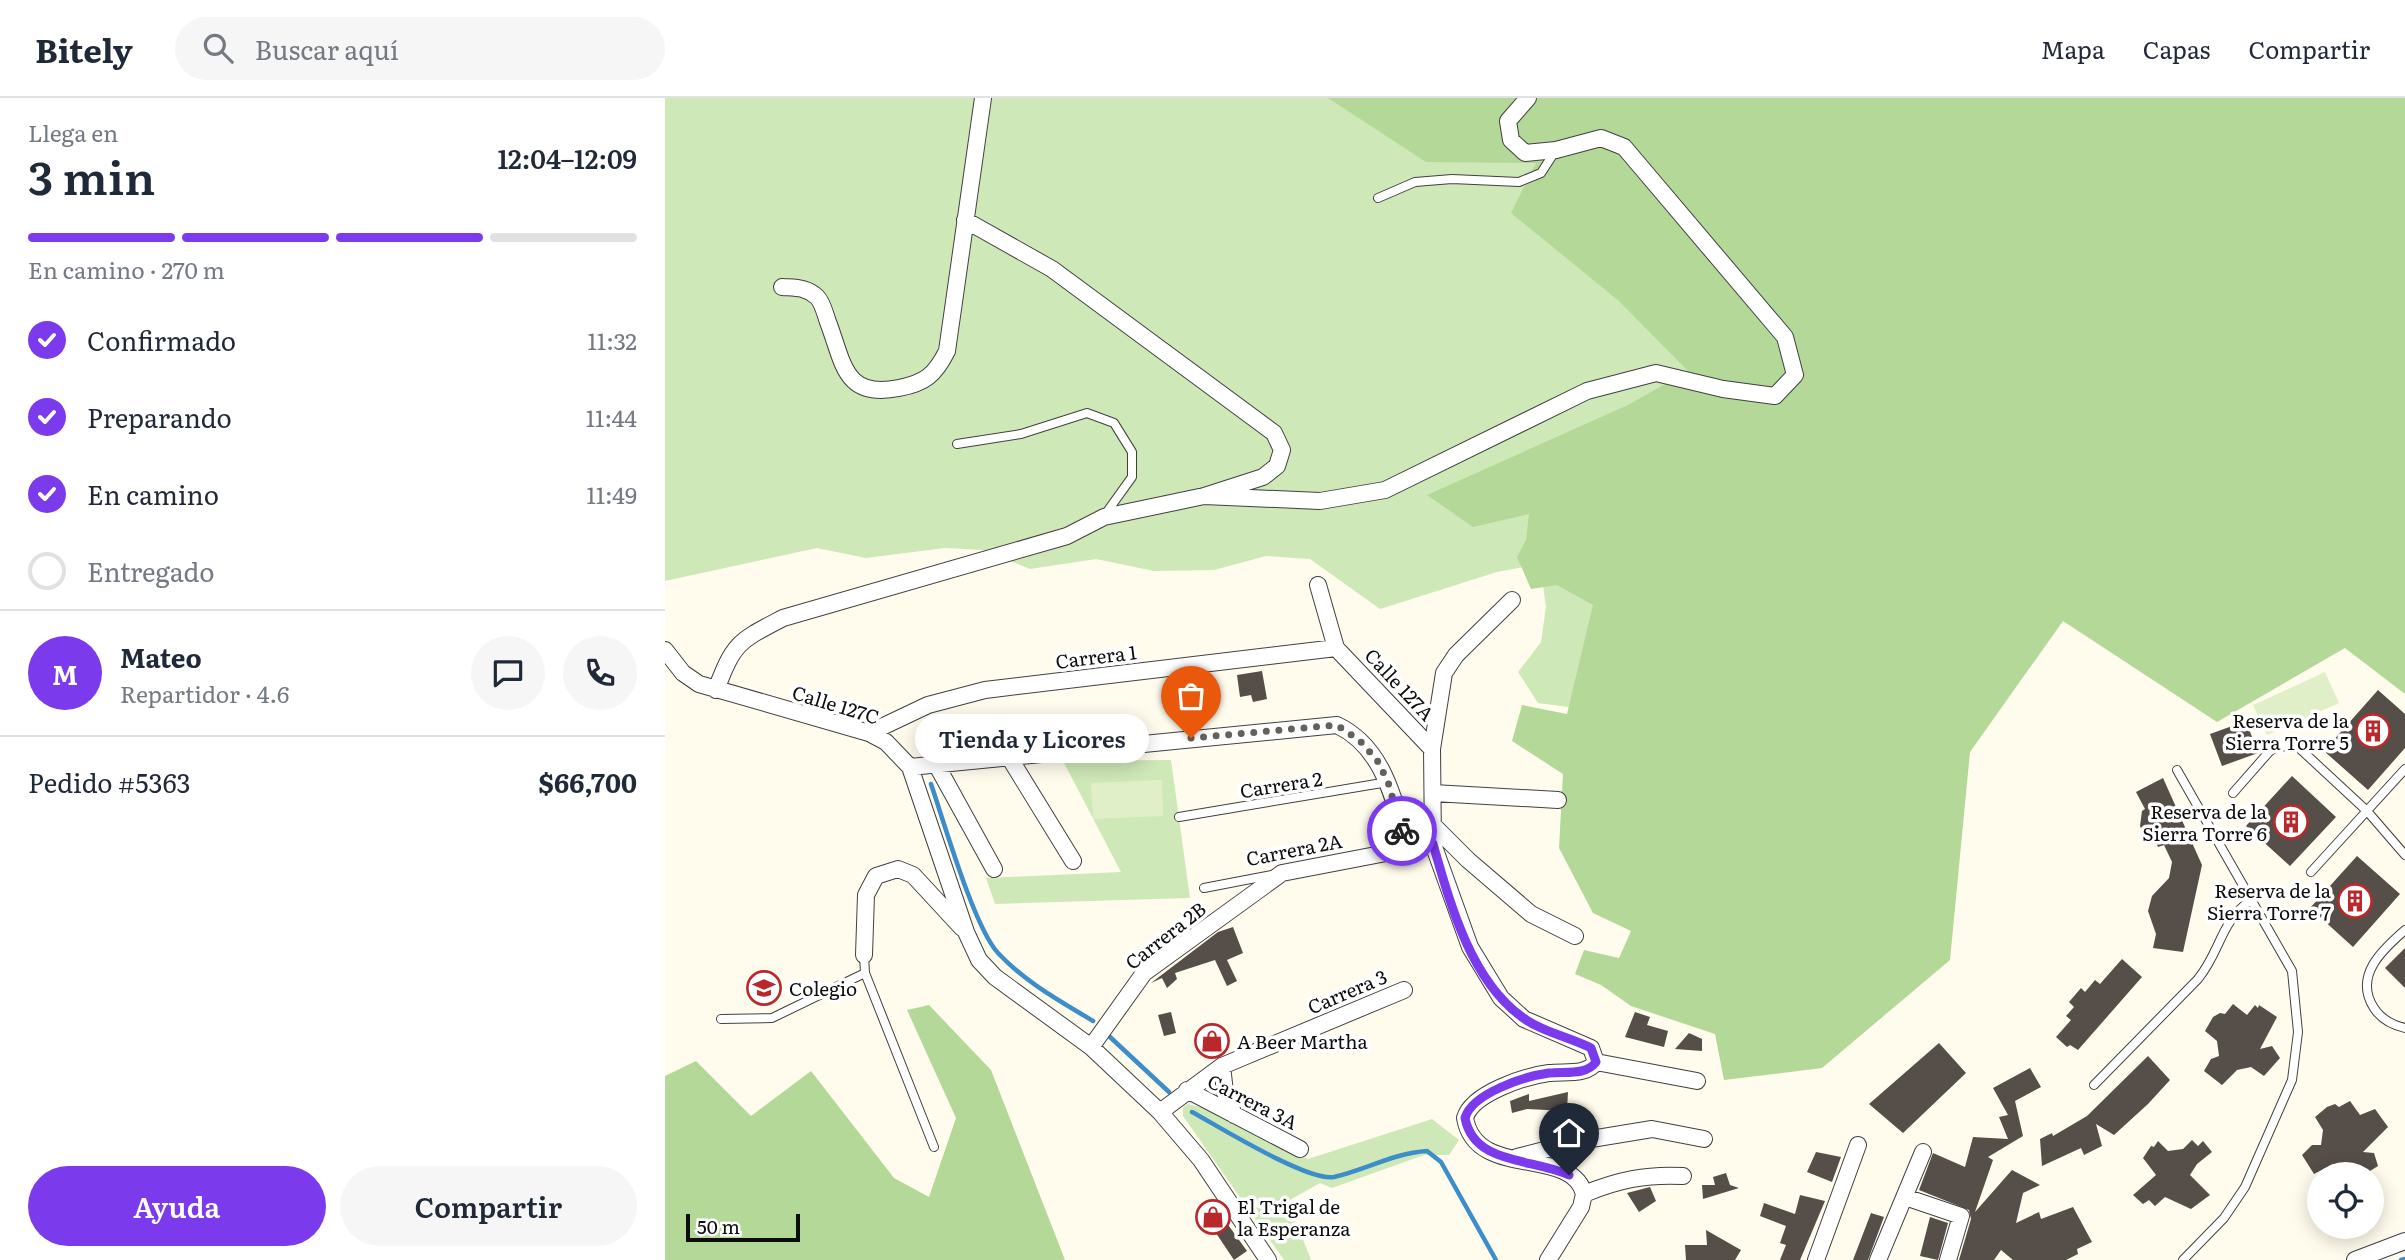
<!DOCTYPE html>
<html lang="es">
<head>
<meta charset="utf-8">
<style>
  body { margin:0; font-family:Literata,serif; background:#f6f6f7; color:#1f2937; height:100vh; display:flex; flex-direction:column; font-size:26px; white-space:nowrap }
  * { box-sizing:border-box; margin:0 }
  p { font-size:23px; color:#747a83 }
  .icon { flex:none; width:38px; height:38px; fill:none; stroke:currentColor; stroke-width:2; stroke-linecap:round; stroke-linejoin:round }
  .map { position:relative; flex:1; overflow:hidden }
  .sheet { display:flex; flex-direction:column; background:#fff; width:665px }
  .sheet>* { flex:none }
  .buttons { position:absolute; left:1642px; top:1064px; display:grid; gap:14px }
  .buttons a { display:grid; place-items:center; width:77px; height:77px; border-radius:50%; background:#fff; box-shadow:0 4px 18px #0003; font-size:35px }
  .scale { position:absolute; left:21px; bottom:18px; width:114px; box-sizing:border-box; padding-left:7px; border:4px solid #0d0d0d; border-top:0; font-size:19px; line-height:24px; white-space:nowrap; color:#0d0d0d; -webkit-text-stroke:5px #fff; paint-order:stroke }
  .pin { position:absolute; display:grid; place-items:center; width:60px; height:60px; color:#fff; margin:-72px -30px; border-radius:50% 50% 50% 0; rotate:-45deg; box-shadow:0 0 7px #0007 }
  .pin .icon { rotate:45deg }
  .courier { position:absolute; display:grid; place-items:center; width:70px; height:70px; margin:-35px; border:5px solid #7c3aed; border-radius:50%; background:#fff; color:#222; box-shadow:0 2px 9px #0007 }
  .bubble { position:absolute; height:49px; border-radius:24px; background:#fff; box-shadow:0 4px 18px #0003; font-size:23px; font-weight:600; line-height:49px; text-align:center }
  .head em { font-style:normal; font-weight:600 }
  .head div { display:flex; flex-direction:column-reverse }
  .head { display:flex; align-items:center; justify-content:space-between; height:119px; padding:0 28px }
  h1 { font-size:46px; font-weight:600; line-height:52px }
  .bar { display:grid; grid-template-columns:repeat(4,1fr); gap:10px 7px; align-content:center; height:84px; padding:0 28px }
  .bar i { height:9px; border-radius:5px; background:#e0e1e3 }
  .bar .on { background:#7c3aed }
  .bar p { grid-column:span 4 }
  .line { display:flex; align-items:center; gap:18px; padding:0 28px; border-top:2px solid #e0e1e3 }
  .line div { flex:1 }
  .round { display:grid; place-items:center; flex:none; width:74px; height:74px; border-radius:37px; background:#f6f6f7 }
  ol { padding:0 28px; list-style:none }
  li { display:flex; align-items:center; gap:21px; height:77px }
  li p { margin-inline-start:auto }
  li .icon { padding:7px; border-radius:50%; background:#7c3aed; color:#fff; stroke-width:4 }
  li:last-child { color:#747a83 }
  li i { width:38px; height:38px; border:4px solid #e0e1e3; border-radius:50% }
  .cta { display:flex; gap:14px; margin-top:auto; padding:14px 28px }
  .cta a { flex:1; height:80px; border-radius:42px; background:#7c3aed; color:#fff; font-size:28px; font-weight:600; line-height:80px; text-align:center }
  .cta a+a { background:#f6f6f7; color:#1f2937 }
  header { display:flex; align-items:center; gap:42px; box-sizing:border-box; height:98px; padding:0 35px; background:#fff; border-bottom:2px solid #e0e1e3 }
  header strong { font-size:33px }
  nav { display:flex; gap:38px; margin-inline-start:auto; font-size:24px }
  .search { width:490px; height:63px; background:#f6f6f7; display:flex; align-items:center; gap:18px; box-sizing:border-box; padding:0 24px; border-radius:38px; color:#747a83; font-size:26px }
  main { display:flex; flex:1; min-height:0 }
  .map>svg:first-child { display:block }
  .green { fill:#cfe8b8 }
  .forest { fill:#b3d897 }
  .pitch { fill:#e1efc9 }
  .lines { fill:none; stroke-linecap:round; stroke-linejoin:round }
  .stream { stroke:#3c8dca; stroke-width:4.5 }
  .building { fill:#554e49 }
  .lane-casing { stroke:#404040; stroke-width:10 }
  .street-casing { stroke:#404040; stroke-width:18 }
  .lane { stroke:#fff; stroke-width:8 }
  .street { stroke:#fff; stroke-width:16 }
  .done { stroke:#62615b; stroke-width:7; stroke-dasharray:0 12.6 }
  .route { stroke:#7c3aed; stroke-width:9 }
  .labels { text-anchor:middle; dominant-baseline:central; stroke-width:7; stroke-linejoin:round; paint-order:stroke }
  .street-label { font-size:19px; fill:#0d0d0d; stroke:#fff }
  .poi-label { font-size:19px; fill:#0d0d0d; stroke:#fff; text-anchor:end }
</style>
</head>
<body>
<header>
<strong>Bitely</strong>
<div class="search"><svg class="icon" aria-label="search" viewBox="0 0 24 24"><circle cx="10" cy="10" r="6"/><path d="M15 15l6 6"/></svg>Buscar aquí</div>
<nav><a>Mapa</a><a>Capas</a><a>Compartir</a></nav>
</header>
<main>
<section class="sheet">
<div class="head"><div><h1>3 min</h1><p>Llega en</p></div><em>12:04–12:09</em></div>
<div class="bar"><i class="on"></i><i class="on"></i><i class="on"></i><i></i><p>En camino · 270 m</p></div>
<ol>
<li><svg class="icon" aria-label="check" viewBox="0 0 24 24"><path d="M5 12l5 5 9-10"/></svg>Confirmado<p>11:32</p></li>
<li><svg class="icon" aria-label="check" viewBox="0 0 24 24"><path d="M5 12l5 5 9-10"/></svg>Preparando<p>11:44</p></li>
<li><svg class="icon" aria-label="check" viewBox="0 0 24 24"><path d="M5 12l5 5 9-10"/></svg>En camino<p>11:49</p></li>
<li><i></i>Entregado</li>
</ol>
<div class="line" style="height:126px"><b class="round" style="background:#7c3aed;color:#fff">M</b><div><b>Mateo</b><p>Repartidor · 4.6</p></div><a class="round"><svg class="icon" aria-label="chat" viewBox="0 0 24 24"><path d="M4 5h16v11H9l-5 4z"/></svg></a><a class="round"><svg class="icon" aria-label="phone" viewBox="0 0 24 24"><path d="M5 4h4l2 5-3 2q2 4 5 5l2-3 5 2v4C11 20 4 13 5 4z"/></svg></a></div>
<div class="line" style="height:91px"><div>Pedido #5363</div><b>$66,700</b></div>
<div class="cta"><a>Ayuda</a><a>Compartir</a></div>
</section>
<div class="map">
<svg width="1740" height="1162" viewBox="0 0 1740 1162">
  <rect width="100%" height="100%" fill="#fffced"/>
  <path class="green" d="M0 0H1740L911 610 873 605 853 574 876 544 881 509 875 466 832 474 715 511 645 461 601 458 549 472 489 473 431 461 365 471 318 452 280 450 201 460 152 450 0 483Z
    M506 662 525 800 330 806 321 780 456 774 398 663Z
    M523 1006 547 1012 643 1061 767 1021 794 1042 784 1057H759L667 1090 655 1085 623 1103 646 1162H619L518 1018V1009Z"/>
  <path class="forest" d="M663 0H1740V596L1680 550 1552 624 1398 523 1305 654 1285 862 1157 970 1059 982 1050 936 966 908 936 887 910 876 919 852 954 860 966 833 928 815 894 750 898 676 847 643 857 607 902 616 928 507 892 487 866 491 852 459 861 442 864 416 808 429 762 397 963 307 1023 273 954 203 846 115 871 65 761 64Z
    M264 907 326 972 400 1162H0V978L31 963 86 1018 146 973 229 1080 264 1099 291 1020 242 912Z"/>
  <path class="pitch" d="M1660 574 1674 605 1602 637 1588 607Z
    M497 682 498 718 428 721 426 685Z"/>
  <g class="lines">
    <path class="stream" d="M266 686C279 724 309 829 333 855 360 884 395 903 428 923
      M445 939 504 994
      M527 1014C553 1028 643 1084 669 1079 700 1072 729 1055 762 1053L776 1064 831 1162
      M1736 1162 1740 1161"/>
  </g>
  <path class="building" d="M597 573 602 601 588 604 586 597 575 599 572 577Z
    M1713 592 1740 616V650L1703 692 1659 653Z
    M533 602 536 619 524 622 521 604Z
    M1581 623 1593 655 1557 668 1545 636Z
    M1627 678 1671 719 1625 768 1581 728Z
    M1498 680 1537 767 1518 854 1488 850 1491 836 1483 813 1487 798 1504 780 1507 764 1499 747 1493 749 1491 744 1480 739 1475 728 1477 713 1480 711 1471 694Z
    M1692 758 1735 796 1688 849 1645 810Z
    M568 829 578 855 562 862 572 883 562 888 550 862 510 875 512 881 502 890 497 880 486 885 553 834Z
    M1740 850V890L1720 870Z
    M1457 861 1477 879 1413 952 1405 947 1402 949 1391 939 1406 922 1401 918 1409 909 1404 904 1416 890 1420 894 1430 882 1435 886Z
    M1568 906 1582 917 1590 907 1593 910 1594 907 1612 919 1595 951 1607 948 1615 960 1599 978 1586 969 1572 972 1557 987 1539 973 1546 961 1554 958 1552 943 1540 933 1548 919 1555 915 1560 916Z
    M506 914 511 935 499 938 493 917Z
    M970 914 985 919 982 927 1003 933 999 949 960 939Z
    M551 934 555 950 542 953 539 936Z
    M1024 935 1037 941V953L1010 951Z
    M1274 945 1301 975 1238 1035 1204 1006Z
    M1483 958 1505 982 1483 1006 1449 1037 1431 1026 1437 1048 1419 1057 1416 1050 1377 1068 1375 1041 1387 1035 1388 1038 1422 1018Z
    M1365 970 1376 989 1350 1003 1358 1038 1323 1059 1328 1062 1310 1114 1347 1072 1375 1087 1358 1095 1351 1125 1374 1114 1376 1121 1408 1109 1427 1144 1412 1151 1413 1156 1401 1162H1348L1336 1152 1329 1162H1294L1306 1121 1304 1112 1254 1092 1268 1055 1300 1069 1308 1039 1343 1041 1334 1019 1343 1017 1328 990Z
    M903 994 902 1013 862 1011 847 1015 845 1003 864 996V1003Z
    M1685 1003 1695 1017 1710 1011 1723 1029 1698 1054 1709 1055 1713 1068 1700 1076H1689L1682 1068 1668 1066 1649 1076 1637 1057 1647 1047H1656L1658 1032 1650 1019 1662 1009 1670 1006 1674 1009Z
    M1527 1042 1533 1048 1538 1043 1547 1054 1532 1066 1525 1077 1545 1097 1526 1111 1500 1099 1490 1108 1484 1102 1478 1106 1468 1097 1491 1077 1478 1060 1486 1048 1489 1049 1493 1043 1503 1053 1518 1051Z
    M1151 1054 1176 1059 1167 1084 1142 1074Z
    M1061 1075 1065 1087 1074 1090 1038 1101 1037 1087H1050L1048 1079Z
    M985 1089 991 1103 974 1114 962 1095Z
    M1135 1097 1160 1103 1135 1162H1115L1121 1147 1115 1145 1121 1128 1095 1118 1099 1105 1130 1116Z
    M548 1106 582 1153 569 1162 537 1114Z
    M1206 1115 1219 1119 1203 1162H1188Z
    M1265 1119 1283 1125 1273 1162 1255 1158Z
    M1041 1132 1076 1152 1070 1162H1021L1020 1147H1042Z"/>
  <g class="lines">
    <g class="lane-casing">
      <path id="lane" d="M713 100 750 84 787 81 854 84 876 75 891 52
        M292 346 356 336 422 315 449 325 467 354V379L439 418
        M1512 672 1627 873 1633 934 1627 982 1580 1089 1559 1120 1518 1162
        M1568 695 1604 654 1612 648 1633 649 1702 713 1740 757
        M514 719 723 684
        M1646 774 1740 671
        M539 790 607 777
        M1740 832C1718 851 1688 878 1709 910 1716 921 1727 927 1740 930
        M199 857 200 875 269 1049
        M56 921 107 920 200 875
        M1429 987 1533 881C1557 851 1554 825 1587 801"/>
    </g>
    <g class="street-casing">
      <path id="street" d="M117 189C130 190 142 189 152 199 158 205 160 216 163 224 179 266 179 301 234 290 260 285 270 277 282 253L318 0
        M539 398 655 403 720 392 922 293 991 275 1058 291 1110 298 1130 277 1120 239 959 49 936 40 891 52 860 55 846 42 843 23 863 0
        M653 487 671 550 767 651
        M847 502 791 557 779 575 767 651 768 746 805 849 836 900 859 921 926 950 931 964
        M0 552 18 575 34 586 204 635 221 644 245 669 301 834 314 862 330 879 426 949 495 1014 536 1062 603 1162
        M51 592C69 544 74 543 118 520L402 438 439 419 539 398 598 379 612 368 617 352 609 335 387 171 300 122
        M204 635 263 607 320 592 671 550
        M344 659 408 763
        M271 666 329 771
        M245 669 672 627C720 650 729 704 743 750
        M768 695 893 702
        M768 727 803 762 866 816 910 838
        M199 857 201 797 211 778 233 771 248 777 297 830
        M426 949 479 875 617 775 768 746
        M931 964 1032 983
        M557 968 560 994 569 1017
        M522 992 635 1051
        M495 1014 557 968 739 892
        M852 1059 914 1043 987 1031 1039 1041
        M919 1096C907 1047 811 1083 800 1020 807 995 861 978 884 975 900 973 921 978 931 964
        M919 1096C953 1082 981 1076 1018 1078
        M1240 1099 1296 1118 1283 1162
        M883 1162 916 1109 919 1096
        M1151 1162 1193 1047
        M1213 1162 1258 1054
        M1690 1162 1740 1143"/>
    </g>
    <use href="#lane" class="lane"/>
    <use href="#street" class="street"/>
  </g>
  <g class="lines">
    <path class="done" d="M526 640 672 627 695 643 712 662 723 684 737 733"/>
    <path class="route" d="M737 733 743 750 768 746C785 805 805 881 857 919 877 934 904 939 926 950L931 964C921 978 900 973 884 975 861 978 807 995 800 1020 809 1067 867 1060 904 1077"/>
  </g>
  <defs>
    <g id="building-ring" transform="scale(1.75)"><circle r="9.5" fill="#fff" stroke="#b9282b" stroke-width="1.5"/><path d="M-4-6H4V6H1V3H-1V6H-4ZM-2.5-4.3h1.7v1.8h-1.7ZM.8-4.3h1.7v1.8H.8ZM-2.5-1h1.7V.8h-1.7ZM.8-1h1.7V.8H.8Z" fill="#b9282b"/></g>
    <g id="school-ring" transform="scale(1.75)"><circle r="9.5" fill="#fff" stroke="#b9282b" stroke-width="1.5"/><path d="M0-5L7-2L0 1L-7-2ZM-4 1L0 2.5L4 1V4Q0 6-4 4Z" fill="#b9282b"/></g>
    <g id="shop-ring" transform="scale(1.75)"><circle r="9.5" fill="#fff" stroke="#b9282b" stroke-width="1.5"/><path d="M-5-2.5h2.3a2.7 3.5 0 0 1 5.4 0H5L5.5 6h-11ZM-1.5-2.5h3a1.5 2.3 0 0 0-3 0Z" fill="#b9282b"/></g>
  </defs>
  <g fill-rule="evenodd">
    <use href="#building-ring" x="1708" y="633"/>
    <use href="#building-ring" x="1626" y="724"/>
    <use href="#building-ring" x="1690" y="803"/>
    <use href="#school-ring" x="99" y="890"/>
    <use href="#shop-ring" x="547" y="943"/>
    <use href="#shop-ring" x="548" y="1119"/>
  </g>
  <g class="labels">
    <g class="street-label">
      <text transform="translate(431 558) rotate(-7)">Carrera 1</text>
      <text transform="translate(735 586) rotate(47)">Calle 127A</text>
      <text transform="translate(171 606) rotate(17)">Calle 127C</text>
      <text transform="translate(616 686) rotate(-9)">Carrera 2</text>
      <text transform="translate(629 751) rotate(-11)">Carrera 2A</text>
      <text transform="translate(500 837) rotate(-38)">Carrera 2B</text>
      <text transform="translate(682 893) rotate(-23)">Carrera 3</text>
      <text transform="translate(588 1003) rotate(27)">Carrera 3A</text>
    </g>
    <g class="poi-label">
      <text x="1684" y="622">Reserva de la<tspan x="1684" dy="22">Sierra Torre 5</tspan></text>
      <text x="1602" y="713">Reserva de la<tspan x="1602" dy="22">Sierra Torre 6</tspan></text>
      <text x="1666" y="792">Reserva de la<tspan x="1666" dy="22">Sierra Torre 7</tspan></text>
      <text x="124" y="890" text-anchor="start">Colegio</text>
      <text x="572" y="943" text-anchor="start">A Beer Martha</text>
      <text x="572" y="1108" text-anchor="start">El Trigal de<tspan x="572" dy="22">la Esperanza</tspan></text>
    </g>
  </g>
</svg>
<div class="buttons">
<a><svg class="icon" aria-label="locate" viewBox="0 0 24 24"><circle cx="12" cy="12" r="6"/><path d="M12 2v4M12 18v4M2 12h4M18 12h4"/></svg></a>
</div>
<div class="scale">50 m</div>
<div class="pin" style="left:526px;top:640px;background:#ea580c"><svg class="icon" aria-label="bag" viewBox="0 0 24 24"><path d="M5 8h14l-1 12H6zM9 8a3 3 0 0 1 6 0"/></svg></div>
<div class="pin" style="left:904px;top:1077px;background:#1f2937"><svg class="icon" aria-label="home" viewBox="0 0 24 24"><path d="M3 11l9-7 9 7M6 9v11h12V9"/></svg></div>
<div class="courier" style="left:737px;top:733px"><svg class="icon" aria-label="bike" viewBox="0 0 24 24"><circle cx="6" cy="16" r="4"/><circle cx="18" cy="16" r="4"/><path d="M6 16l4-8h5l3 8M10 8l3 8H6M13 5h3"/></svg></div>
<div class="bubble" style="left:250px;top:616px;width:234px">Tienda y Licores</div>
</div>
</main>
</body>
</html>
